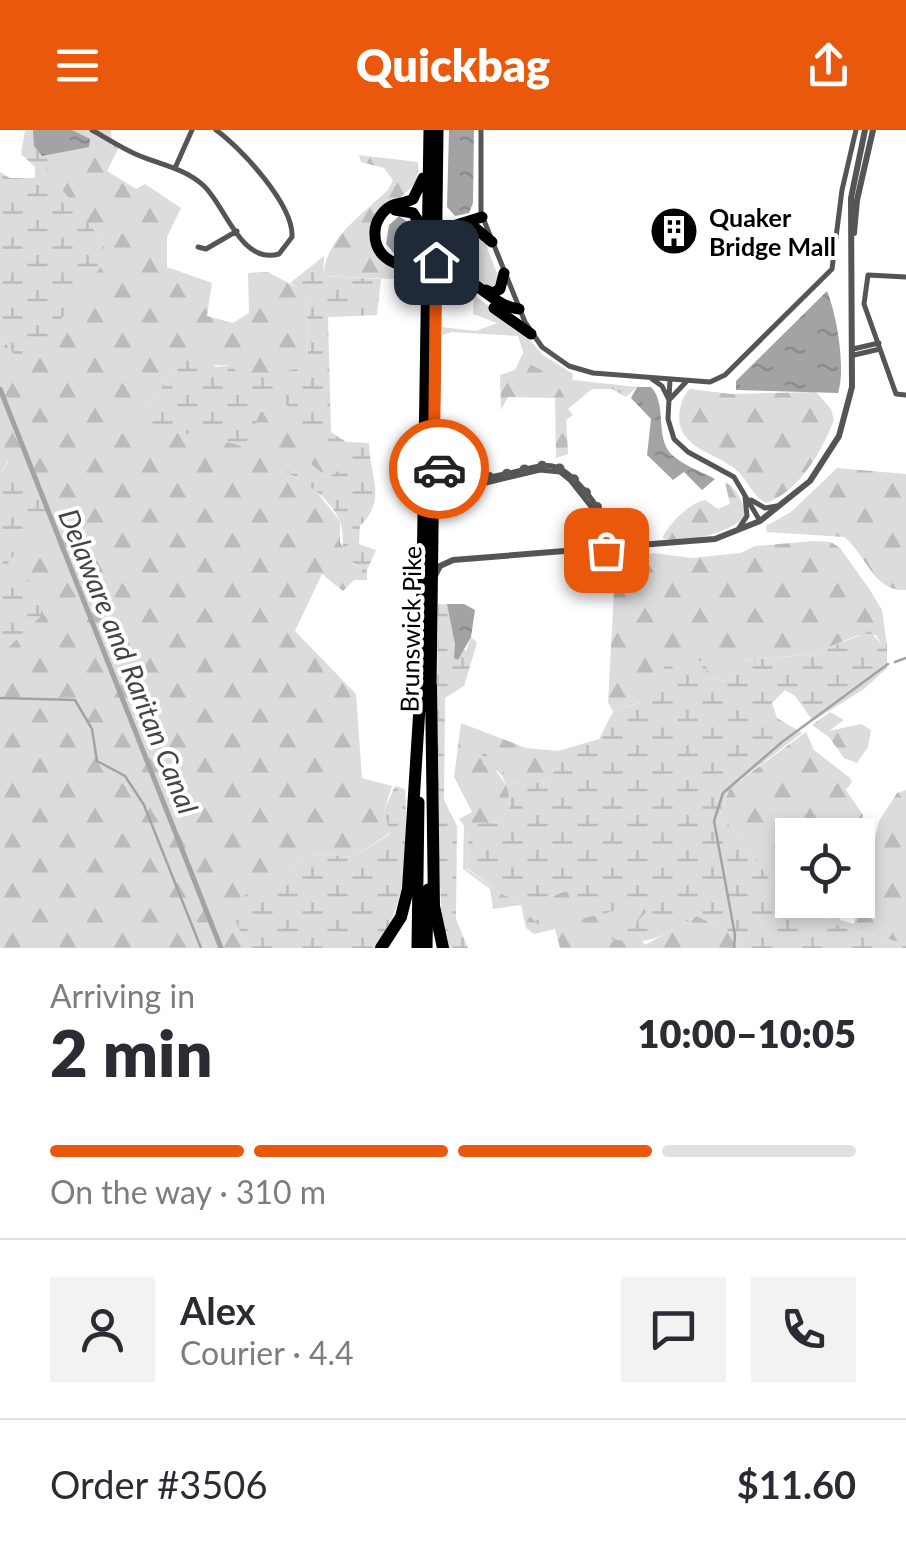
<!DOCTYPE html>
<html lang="en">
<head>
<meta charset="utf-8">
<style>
  body { margin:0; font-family:Lato,sans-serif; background:#f2f2f3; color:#2b2b33; height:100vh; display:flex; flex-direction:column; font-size:38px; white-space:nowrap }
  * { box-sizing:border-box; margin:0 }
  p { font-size:32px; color:#7c7c81 }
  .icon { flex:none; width:55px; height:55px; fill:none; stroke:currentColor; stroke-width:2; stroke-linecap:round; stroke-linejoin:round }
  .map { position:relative; height:818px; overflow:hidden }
  .sheet { display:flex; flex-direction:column; background:#fff; flex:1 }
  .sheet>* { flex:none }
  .controls { position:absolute; left:775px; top:688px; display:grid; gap:20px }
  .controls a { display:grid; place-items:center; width:100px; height:100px; border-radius:0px; background:#fff; box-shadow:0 5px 15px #0003; font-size:50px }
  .pin { position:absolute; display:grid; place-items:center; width:85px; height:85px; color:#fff; margin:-42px; border-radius:20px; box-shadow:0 5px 15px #0006 }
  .courier { position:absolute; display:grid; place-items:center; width:100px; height:100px; margin:-50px; border:8px solid #ea580c; border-radius:50%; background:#fff; color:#222; box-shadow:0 2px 12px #0007 }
  .head em { font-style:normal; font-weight:800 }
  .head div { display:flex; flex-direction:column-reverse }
  .head { display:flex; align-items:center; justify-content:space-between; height:170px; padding:0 50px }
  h1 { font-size:65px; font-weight:800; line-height:75px }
  .bar { display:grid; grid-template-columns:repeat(4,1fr); gap:15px 10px; align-content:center; height:120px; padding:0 50px }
  .bar i { height:12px; border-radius:8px; background:#e1e1e2 }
  .bar .on { background:#ea580c }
  .bar p { grid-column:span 4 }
  .line { display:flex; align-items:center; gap:25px; padding:0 50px; border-top:2px solid #e1e1e2 }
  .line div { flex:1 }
  .round { display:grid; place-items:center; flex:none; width:105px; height:105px; border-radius:0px; background:#f2f2f3 }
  header { display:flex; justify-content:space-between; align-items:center; height:130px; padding:0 50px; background:#ea580c; color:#fff; font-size:45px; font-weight:800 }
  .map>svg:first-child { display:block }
  .grass { fill:url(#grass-tufts) }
  .forest { fill:url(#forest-firs) }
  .wetland { fill:url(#wetland-marsh) }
  .water { fill:url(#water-ripples) }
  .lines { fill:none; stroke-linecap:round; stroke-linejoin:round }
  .stream { stroke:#a3a3a3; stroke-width:2.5 }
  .canal { stroke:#a3a3a3; stroke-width:5 }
  .minor { stroke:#555; stroke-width:5 }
  .tertiary { stroke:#555; stroke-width:6 }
  .trunk { stroke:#000; stroke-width:11 }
  .motorway { stroke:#000; stroke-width:12 }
  .done { stroke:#595959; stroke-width:10; stroke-dasharray:0 18 }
  .route { stroke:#ea580c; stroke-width:12 }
  .labels { text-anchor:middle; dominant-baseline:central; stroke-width:8; stroke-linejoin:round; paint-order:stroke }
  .poi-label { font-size:25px; font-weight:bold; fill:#000; stroke:#fff; text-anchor:start }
  .street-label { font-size:25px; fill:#000; stroke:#fff }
  .water-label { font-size:28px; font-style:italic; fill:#444; stroke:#fff }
</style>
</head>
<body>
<header><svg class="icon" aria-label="menu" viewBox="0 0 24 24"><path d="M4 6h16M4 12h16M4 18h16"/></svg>Quickbag<svg class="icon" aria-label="share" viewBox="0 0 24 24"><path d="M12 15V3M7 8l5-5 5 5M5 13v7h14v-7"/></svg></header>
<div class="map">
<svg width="906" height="818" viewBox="0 0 906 818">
  <defs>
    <pattern id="grass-tufts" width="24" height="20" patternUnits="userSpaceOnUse" patternTransform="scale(2.5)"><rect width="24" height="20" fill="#dcdcdc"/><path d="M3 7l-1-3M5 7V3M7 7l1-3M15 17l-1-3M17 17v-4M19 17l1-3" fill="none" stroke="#bbb"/></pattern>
    <pattern id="forest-firs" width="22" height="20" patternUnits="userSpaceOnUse" patternTransform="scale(2.5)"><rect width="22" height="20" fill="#dcdcdc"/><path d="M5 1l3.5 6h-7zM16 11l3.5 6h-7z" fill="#bbb"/></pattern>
    <pattern id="wetland-marsh" width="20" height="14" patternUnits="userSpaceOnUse" patternTransform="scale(2.5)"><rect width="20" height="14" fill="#dcdcdc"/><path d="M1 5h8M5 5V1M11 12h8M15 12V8" fill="none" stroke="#bbb"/></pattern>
    <pattern id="water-ripples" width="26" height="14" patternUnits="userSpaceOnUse" patternTransform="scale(2.5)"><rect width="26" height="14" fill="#a3a3a3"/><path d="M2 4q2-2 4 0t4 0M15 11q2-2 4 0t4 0" fill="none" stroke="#8b8b8b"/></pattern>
  </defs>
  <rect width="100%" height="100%" fill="#fff"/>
  <path class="grass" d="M460 96 483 107 500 151 498 156C481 158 463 142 446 138L445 106Z
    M474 165 522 201 543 225 573 244 572 250 637 257 626 267 612 259H592L568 279 573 285 565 291V268L544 255 526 232 518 206 451 202 443 205 441 197 476 201 497 193 473 184Z"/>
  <path class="forest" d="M68 0H111L112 13 119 17 107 41 136 59 145 54 181 78 167 107V137L212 153 207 186 233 193 249 183 248 143 268 142 307 163 308 236 245 252 231 235 174 236 151 276 116 287C177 291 230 304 282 266L314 319 348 335 328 348 308 332 287 343 313 357 340 391V412L353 434 367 440V450H354L343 461 322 444 295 501 356 564 362 648 392 656 384 680 390 703 353 727 319 724 304 727 278 757 231 777 247 818H0V521H6L7 434 28 407 8 331 0 343V204L17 230 102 110 44 38Z
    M359 25 418 32C421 58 402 66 382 79L373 120 392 139 417 142 416 150 323 146C326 108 362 85 388 60L393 50 384 38 361 32Z
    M524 221 526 232 543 241 544 255 558 256 565 268 568 324 556 328 555 268 508 267 501 280 500 245 515 240Z
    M690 259 731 264 816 262 831 279 834 290C823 319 798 364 765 373 751 364 747 348 734 338 711 321 673 316 680 279 682 270 684 265 690 259Z
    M837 338 906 344V460C873 462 867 425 844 407L767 402 766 396 791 382Z
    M725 352C737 357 744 374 745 386 732 403 682 415 662 408 670 393 689 373 705 370L718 379 730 374Z
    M814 411 831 412 840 418 870 460 882 480 887 516 881 514 876 505H858L813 524 742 531 725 551 708 547 613 582 608 572 614 462 616 448 631 428 654 423 692 428 741 423 755 416Z
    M830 582 844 590 829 601 861 594 871 600 868 617 857 633 844 628 829 607 812 595Z
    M461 593 526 618 558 621 562 630 550 648 527 656 513 652 482 621 509 659 510 677 500 691 469 696 467 739 500 763 525 774 567 761 581 788 642 774 647 782 632 797 645 815 697 786 735 805 744 818H560L555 799 534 804 526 798 521 775 493 779 490 759 463 739 464 696 459 689 472 682 454 647Z
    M806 602 814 620 850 648 852 652 846 660 863 685 858 709V705H792V766L772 752 720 683 730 658Z
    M906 660V814L839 796 799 770H844L840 790 854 794 879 691 897 663Z"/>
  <path class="wetland" d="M25 0H68L50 35 45 38 102 110 107 129 42 214 17 230 0 204V42L10 48H35V37L21 24Z
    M324 126 323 146 381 149 377 185 328 187 331 302 346 312 369 313C369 345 388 369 360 396L359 414 376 420 367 440C331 426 349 411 339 389 329 367 306 353 286 342L308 332 328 348 347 335 314 319 282 267 260 283 245 317 223 311 213 294 188 304 133 298 115 286 151 276 174 236 202 225 216 237 231 235 245 251 308 236 307 164 290 153Z
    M9 331 61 386 28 407 8 433 45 463 40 487 5 521H0V343Z
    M438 474H447L455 515 466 521 471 507 477 513 464 556 445 568 444 670 457 696 456 789 468 818H449L442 800 436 653Z
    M870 501 881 514 887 516V538L864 559 813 591 795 566 785 560 772 573 777 588 802 603 730 658 720 683 772 752 792 766V770H799L839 796 906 814V818H744L735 805 697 786C656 808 651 818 603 807L605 801 632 797 646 782 642 774 581 789 567 761 547 767 549 793 540 796 529 786 525 774 500 763 467 738 469 695 500 691 510 677C509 659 504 637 483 635L482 620 513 652 527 656 550 648 561 630 558 621 599 609 613 582 641 572 666 535 705 530 708 547 725 551 742 531 813 524Z
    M395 656 405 659C408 716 411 771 374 818H247L230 777 259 754 278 757 304 727 319 724 353 727 390 704 384 680Z"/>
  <path class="water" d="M33 0H72L90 9 89 17 42 26 34 16Z
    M449 0H474L473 73 469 83 455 86 447 77Z
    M399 86C419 98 417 107 416 130L399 129 386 114 389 95Z
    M827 161C837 185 846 239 838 263L736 260V251Z
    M637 257H651C668 275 654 307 672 325 683 335 702 342 715 349L702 360 684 342 673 350 647 325 651 289 631 268Z
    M447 474H464L475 480 471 507 458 530 454 528 455 515Z"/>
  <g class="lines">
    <path class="stream" d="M895 532 906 528
      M0 568 75 570 92 599 97 631 125 646 144 675 201 818
      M734 818 735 805 714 691 723 663 782 612 888 534"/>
    <path class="canal" d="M0 259 221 818"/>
    <path class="minor" d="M92 0C108 9 123 19 140 26 162 35 186 39 204 56 226 77 241 135 279 124L292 107C294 75 241 18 216 0
      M481 0V83L525 192 542 217 569 236 593 243 710 252 725 245 832 139 842 60 856 0
      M175 38 192 0
      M198 117 206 119 237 101
      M906 147 868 145 864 174 896 264 906 265
      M853 219 879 213
      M854 225 880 219
      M652 249 662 256 669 270 686 252
      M670 249 668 289 674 309 688 322 734 347 760 391
      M437 335 448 348C464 348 480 349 495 346 546 337 553 320 590 367 603 384 610 395 607 417
      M437 363 448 353H486L540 340 560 342 570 350 600 388 606 416
      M751 370 765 378 777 376
      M739 398 747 386 745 367"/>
    <path class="tertiary" d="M854 103 857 70 873 0
      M435 446 440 436 453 430 715 409 760 391 810 351 839 306 852 257 851 68 865 0"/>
    <path class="trunk" d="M423 48 413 69C406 73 398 73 391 76 382 81 375 92 375 102 373 144 431 138 457 146 481 153 494 176 519 179
      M395 80 413 83 425 102
      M462 94 474 97 492 112
      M440 116 450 97 482 87
      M486 160 493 163 500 159 504 143
      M494 178 531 204
      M431 561 438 0
      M420 579 429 0
      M417 818 419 672
      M427 818 428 759"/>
    <path class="motorway" d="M431 556 434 776 443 818
      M381 818 401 787 408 759 420 570"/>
  </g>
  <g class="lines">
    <path class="done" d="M439 339 448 348C464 348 481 349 496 346 548 336 554 321 591 369 605 386 609 398 606 420"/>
    <path class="route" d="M436 132 434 326 439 339"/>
  </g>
  <defs>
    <g id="building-disc" transform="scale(2.5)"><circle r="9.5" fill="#000" stroke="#fff"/><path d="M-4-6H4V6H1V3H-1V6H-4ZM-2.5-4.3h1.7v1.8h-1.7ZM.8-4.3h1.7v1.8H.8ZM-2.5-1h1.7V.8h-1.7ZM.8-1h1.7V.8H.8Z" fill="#fff"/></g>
  </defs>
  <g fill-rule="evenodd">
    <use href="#building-disc" x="674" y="101"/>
  </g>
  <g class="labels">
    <g class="poi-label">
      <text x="709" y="87">Quaker<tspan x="709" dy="29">Bridge Mall</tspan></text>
    </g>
    <g class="street-label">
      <text transform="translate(410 499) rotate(-89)">Brunswick Pike</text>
    </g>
    <g class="water-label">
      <text transform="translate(129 531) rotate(68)">Delaware and Raritan Canal</text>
    </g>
  </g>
</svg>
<div class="controls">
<a><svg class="icon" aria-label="locate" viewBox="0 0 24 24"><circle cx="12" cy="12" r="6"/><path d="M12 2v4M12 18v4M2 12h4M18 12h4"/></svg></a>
</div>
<div class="pin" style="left:606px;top:420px;background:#ea580c"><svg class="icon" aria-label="bag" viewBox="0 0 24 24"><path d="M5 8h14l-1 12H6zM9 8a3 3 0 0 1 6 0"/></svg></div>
<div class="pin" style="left:436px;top:132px;background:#1f2937"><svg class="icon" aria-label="home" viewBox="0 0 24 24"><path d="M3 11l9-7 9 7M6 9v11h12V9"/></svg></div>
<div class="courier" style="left:439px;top:339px"><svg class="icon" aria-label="car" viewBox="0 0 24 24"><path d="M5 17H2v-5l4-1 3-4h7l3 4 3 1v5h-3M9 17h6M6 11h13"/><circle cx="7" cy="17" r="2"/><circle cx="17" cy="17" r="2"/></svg></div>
</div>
<section class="sheet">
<div class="head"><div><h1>2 min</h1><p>Arriving in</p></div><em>10:00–10:05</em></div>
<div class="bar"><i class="on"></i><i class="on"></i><i class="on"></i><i></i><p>On the way · 310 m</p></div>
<div class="line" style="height:180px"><a class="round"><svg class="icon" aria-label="person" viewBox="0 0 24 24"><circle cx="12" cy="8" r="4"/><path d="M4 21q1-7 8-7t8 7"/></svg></a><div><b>Alex</b><p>Courier · 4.4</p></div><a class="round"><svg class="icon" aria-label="chat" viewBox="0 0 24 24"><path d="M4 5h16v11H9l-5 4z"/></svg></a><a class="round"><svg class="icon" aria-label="phone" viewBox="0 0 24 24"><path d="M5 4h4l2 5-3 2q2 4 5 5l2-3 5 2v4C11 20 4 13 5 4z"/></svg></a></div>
<div class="line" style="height:130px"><div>Order #3506</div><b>$11.60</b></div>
</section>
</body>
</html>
